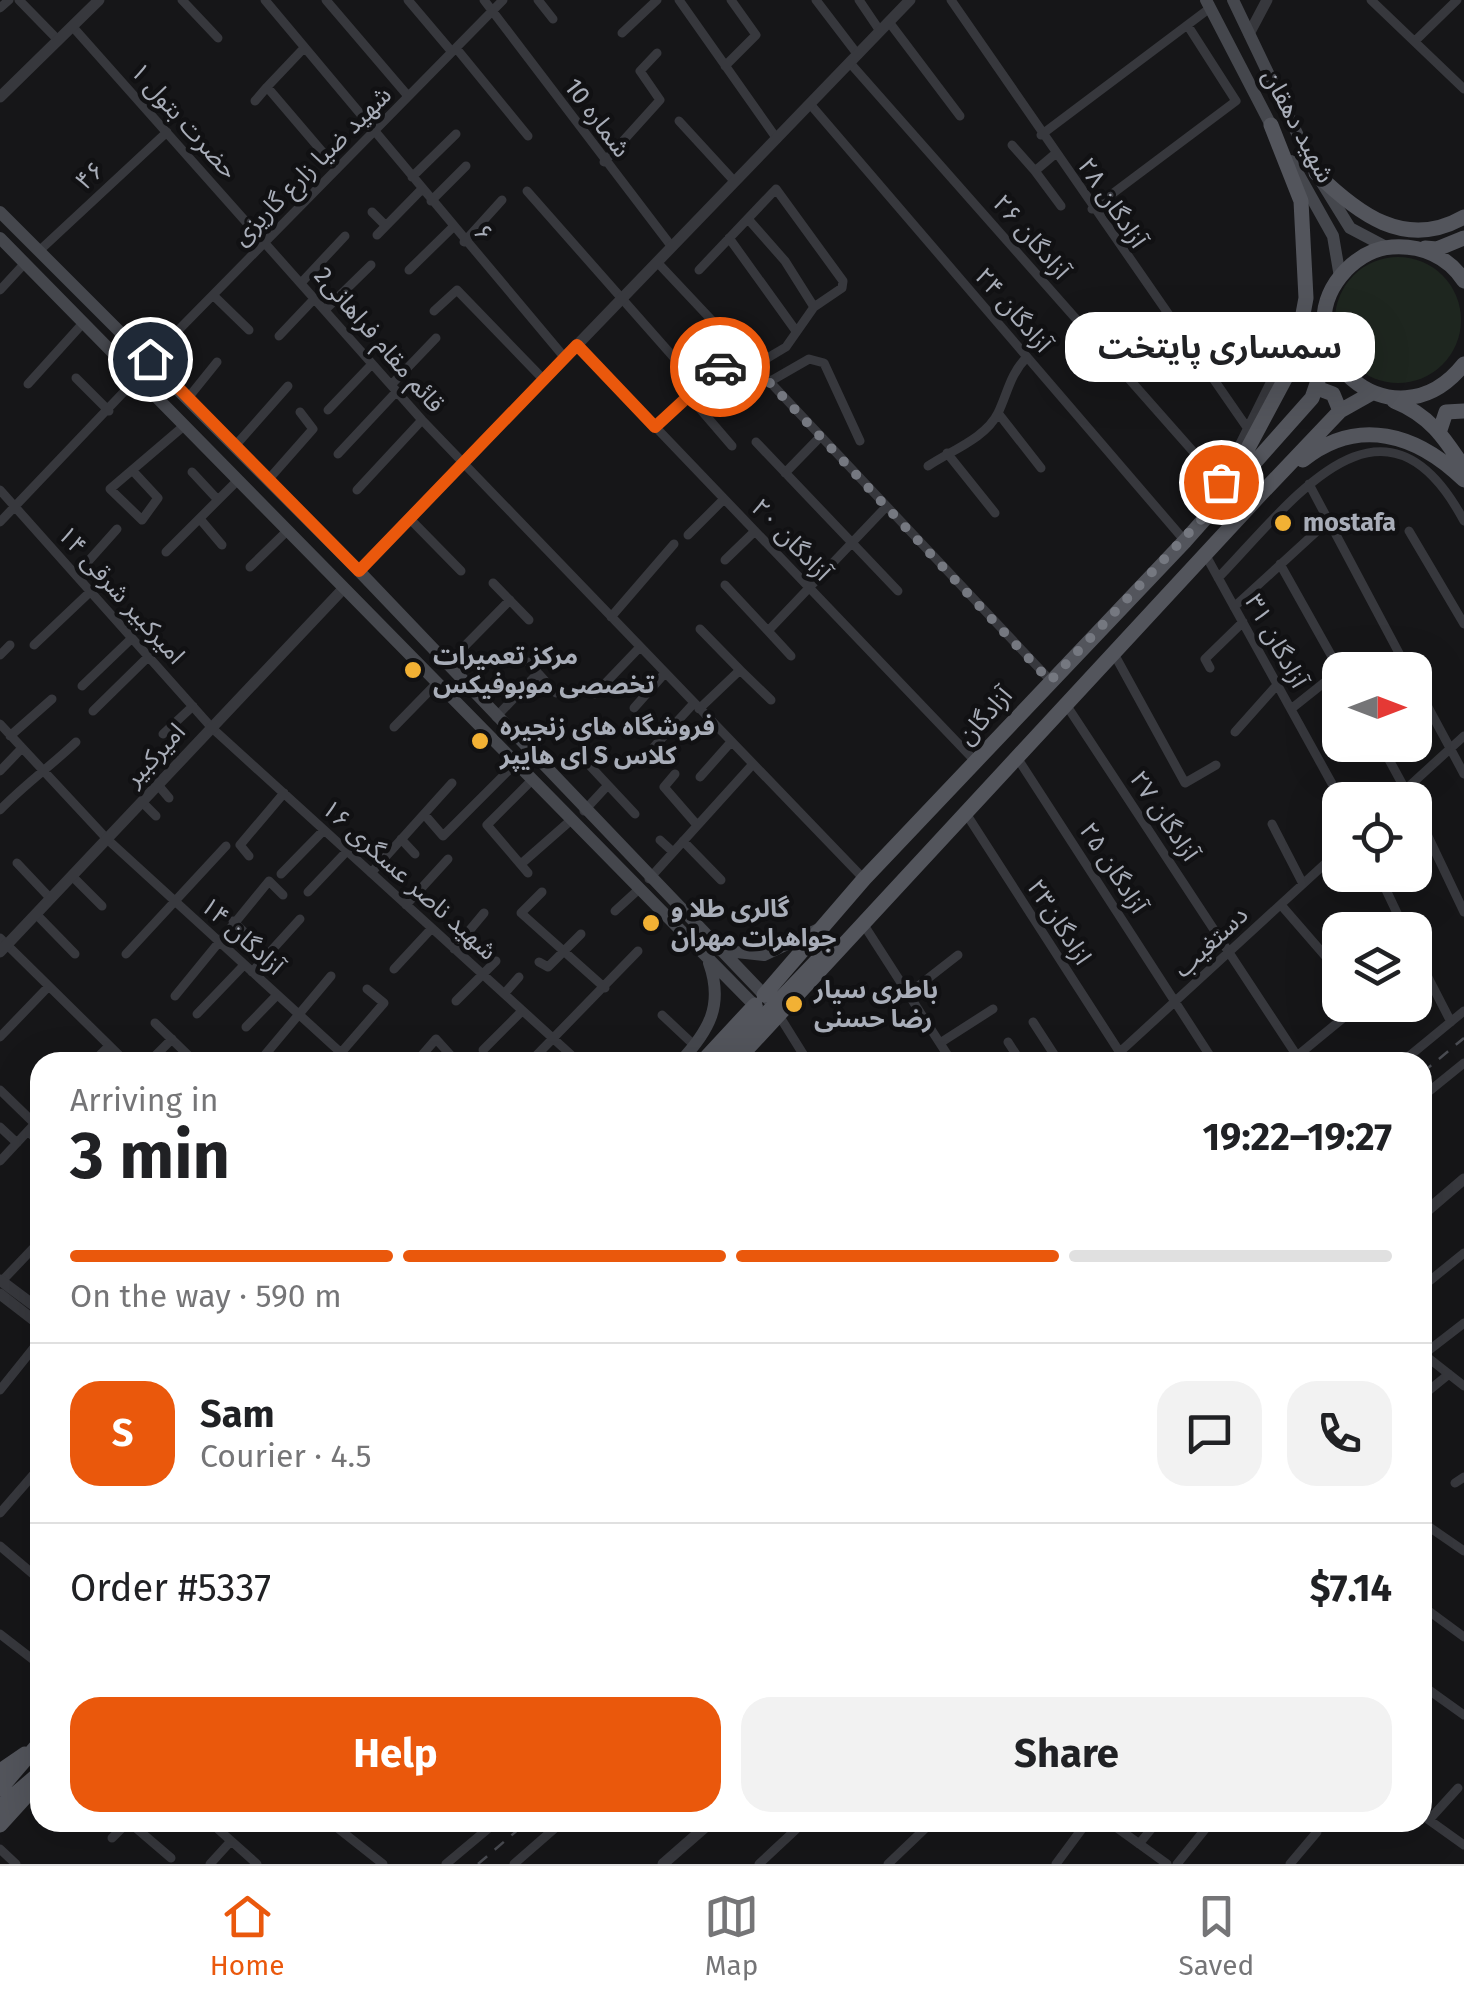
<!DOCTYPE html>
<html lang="en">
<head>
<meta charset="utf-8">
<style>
  body { margin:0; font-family:"Fira Sans","Noto Sans Arabic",sans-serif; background:#f2f2f2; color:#202124; height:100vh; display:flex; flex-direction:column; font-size:38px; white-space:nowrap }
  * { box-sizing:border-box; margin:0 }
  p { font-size:32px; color:#757577 }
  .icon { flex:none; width:55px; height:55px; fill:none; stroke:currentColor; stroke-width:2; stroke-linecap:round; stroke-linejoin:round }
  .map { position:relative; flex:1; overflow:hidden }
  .panel { position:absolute; left:30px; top:1052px; width:1402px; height:780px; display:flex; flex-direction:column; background:#fff; border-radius:30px; box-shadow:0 10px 40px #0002 }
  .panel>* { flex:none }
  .needle { width:65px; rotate:90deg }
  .fabs { position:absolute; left:1322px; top:652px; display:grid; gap:20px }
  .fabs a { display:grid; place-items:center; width:110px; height:110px; border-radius:20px; background:#fff; box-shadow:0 10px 40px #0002; font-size:50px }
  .pin { position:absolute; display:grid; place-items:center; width:85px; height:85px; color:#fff; margin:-42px; border:5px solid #fff; border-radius:50%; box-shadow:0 2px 10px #0007 }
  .courier { position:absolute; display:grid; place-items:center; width:100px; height:100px; margin:-50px; border:8px solid #ea580c; border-radius:50%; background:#fff; color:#222; box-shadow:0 2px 12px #0007 }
  .bubble { position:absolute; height:70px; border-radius:30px; background:#fff; box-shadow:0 10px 40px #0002; font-size:32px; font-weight:700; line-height:70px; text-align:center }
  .overview em { font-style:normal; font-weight:700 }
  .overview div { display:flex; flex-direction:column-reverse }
  .overview { display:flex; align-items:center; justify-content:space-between; height:170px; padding:0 40px }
  h1 { font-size:65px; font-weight:700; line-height:75px }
  .bar { display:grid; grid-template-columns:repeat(4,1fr); gap:15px 10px; align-content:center; height:120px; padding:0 40px }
  .bar i { height:12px; border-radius:8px; background:#e0e0e0 }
  .bar .on { background:#ea580c }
  .bar p { grid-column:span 4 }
  .line { display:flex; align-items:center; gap:25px; padding:0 40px; border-top:2px solid #e0e0e0 }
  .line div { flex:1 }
  .round { display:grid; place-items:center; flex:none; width:105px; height:105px; border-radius:30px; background:#f2f2f2 }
  .action { display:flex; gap:20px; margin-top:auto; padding:20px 40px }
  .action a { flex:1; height:115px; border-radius:30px; background:#ea580c; color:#fff; font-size:40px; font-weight:700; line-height:115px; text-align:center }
  .action a+a { background:#f2f2f2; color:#202124 }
  .tab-bar { display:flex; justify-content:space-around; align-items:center; height:140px; border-top:2px solid #e0e0e0; background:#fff; font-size:28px; color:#757577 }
  .tab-bar a { display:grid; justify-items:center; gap:5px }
  .tab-bar .on { color:#ea580c }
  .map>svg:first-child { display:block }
  .grass { fill:#1e261f }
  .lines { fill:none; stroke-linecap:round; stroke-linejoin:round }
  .minor { stroke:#37383d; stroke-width:9 }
  .tertiary { stroke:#37383d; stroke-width:11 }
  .secondary { stroke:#45474d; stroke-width:12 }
  .primary { stroke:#53555c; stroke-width:15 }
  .rail { stroke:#4a4c52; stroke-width:2.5; stroke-dasharray:12 10; stroke-linecap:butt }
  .done { stroke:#757880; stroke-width:10; stroke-dasharray:0 18 }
  .route { stroke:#ea580c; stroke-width:12 }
  .poi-dot { fill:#f2b134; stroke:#111113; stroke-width:4 }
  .labels { text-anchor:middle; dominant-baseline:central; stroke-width:9; stroke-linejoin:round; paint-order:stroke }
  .street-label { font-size:25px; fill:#a8adb8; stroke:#111113 }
  .poi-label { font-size:25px; font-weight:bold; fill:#a8adb8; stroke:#111113; text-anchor:start }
</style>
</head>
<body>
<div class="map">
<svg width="1464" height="1864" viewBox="0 0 1464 1864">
  <rect width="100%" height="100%" fill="#161618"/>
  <path class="grass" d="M1335 320a63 63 0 1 1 126 0a63 63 0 1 1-126 0Z"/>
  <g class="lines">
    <path class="minor" d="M19 0 58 40
      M182 0 218 38
      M265 0 565 358
      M326 0 408 96
      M408 0 452 52
      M484 0 672 247
      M538 0 553 19
      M679 0 777 139
      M816 0 858 55
      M859 0 880 31
      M951 0 1246 426
      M1371 0 1464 89
      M0 8 9 0
      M889 22 960 116
      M72 26 422 420 864 879
      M622 33 657 0
      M1415 41 1457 0
      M304 48 267 87 337 169
      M456 48 528 136
      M850 63 1228 491
      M725 66 756 35 731 0
      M255 101 267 87
      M810 104 1185 541
      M679 121 735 182
      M1041 135 1210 8
      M1012 145 1035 171
      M1055 154 1035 171 1061 206
      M604 162 660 100 640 71 657 53
      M412 177 456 134
      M527 191 699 386
      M431 201 466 166
      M1092 209 1236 101 1188 26
      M372 212 386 226
      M748 219 785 261 814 307
      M377 235 422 189
      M729 238 796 331
      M464 242 502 200
      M39 251 167 132
      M657 262 1051 681
      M409 270 453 227
      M699 270 776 189 843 281 842 288 814 307 786 347 754 366
      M301 283 345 236
      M0 290 25 263
      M213 295 249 330
      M325 310 371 265
      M434 311 457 290 544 380
      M279 336 315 298
      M577 345 976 762
      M150 359 503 0
      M76 378 109 411
      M769 382 809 359 824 363 860 441
      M28 384 84 322
      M392 384 436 338
      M689 396 732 446
      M188 398 217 362
      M328 410 372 364
      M998 413 1041 468
      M655 427 738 349
      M756 442 898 591
      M235 446 288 386
      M947 453 995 513
      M338 454 397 391
      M928 466C950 451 986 438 998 413 1008 392 1010 374 1027 357
      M132 470 158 498 142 520 110 489 185 425
      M192 472 218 500
      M785 473 820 437
      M268 480 313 429 300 412
      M1221 482 1272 379 1289 366
      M1309 484 1408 670
      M0 490 212 728 579 1062
      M357 490 422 420
      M200 519 222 545
      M410 519 461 571
      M0 522 139 376
      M1409 531 1464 624
      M688 535 724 499
      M166 552 238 480
      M1205 554 1341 800
      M725 560 755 531
      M1280 564 1340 671
      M250 567 287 531
      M76 575 117 529
      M1218 578C1291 503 1383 369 1464 521
      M493 583 529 620
      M725 585 768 631
      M1234 607 1328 521
      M611 617 674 544
      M700 629 740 670
      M34 645 91 591
      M1113 652 1185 783 1216 765
      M0 655 10 645
      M791 656 768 631 886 507
      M528 662 556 693
      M446 665 510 600
      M1210 668 1205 659 1243 622
      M1415 683 1464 774
      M82 686 132 638
      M595 694 640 647
      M1065 703 1301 1062
      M634 708 665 673
      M699 709 740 670 771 700
      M1291 709 1340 670
      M93 711 149 656
      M496 717 538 673
      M0 724 107 839 351 1062
      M394 727 436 684
      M1235 732 1277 685
      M163 734 193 706
      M10 736 52 699
      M1381 745 1411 800
      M652 749 694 703
      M1016 756 1214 1062
      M591 767 635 814
      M0 771 22 748
      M675 774 664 787 697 825
      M700 777 731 742
      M158 785 169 798
      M1394 800 1464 736
      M142 802 156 816
      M1415 809 1464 912
      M0 810C25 784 51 766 76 742
      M584 811 608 785
      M965 812 1126 1062
      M424 814 443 836 515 764
      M1272 824 1303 884
      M401 839 415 854
      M660 840 673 852
      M683 841 721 880
      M249 856 240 845 284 793
      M17 863 51 899
      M521 864 570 821
      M371 873 452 783
      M528 873 487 825 531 781
      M281 874 324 830
      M1379 875 1405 930
      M72 876 102 906
      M649 879 753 764
      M308 892 347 851
      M542 892 521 913 605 988
      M406 905 448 859
      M1281 905 1340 973
      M615 911 638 890
      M36 914 75 954
      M233 921 246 934
      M862 922 952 1062
      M0 938 126 1062
      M454 949 484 913
      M1415 952 1451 1022
      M126 954 226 846
      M539 962 548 967 581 934
      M394 969 432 928
      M252 972 300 919
      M504 994 519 977
      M908 994 958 955
      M175 996 269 881 283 895
      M456 1001 496 961
      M197 1014 244 965
      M662 1015 695 1046
      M780 1017 808 1062
      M1033 1022 1059 1062
      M155 1023 189 1056
      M246 1027 277 995
      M0 1037 49 986
      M1008 1042 1021 1062
      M940 1043 993 1009
      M483 1050 522 1011
      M1297 1056 1359 1005
      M93 1062 109 1046
      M149 1062 172 1039
      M259 1062 331 976
      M333 1062 384 1003 367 989
      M416 1062 436 1039 454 1059
      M530 1062 638 951
      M1109 1062 1340 850
      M1402 1062 1464 1011
      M0 1090 35 1124
      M1422 1097 1464 1063
      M0 1127 17 1143
      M28 1131 40 1143
      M0 1161 40 1118
      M2 1281 40 1241
      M1422 1287 1464 1253
      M1422 1353 1464 1386
      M1424 1354 1464 1323
      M0 1390 40 1340
      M1422 1396 1449 1374
      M1455 1483 1464 1477
      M0 1513 40 1467
      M1422 1522 1464 1551
      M0 1546 40 1580
      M1422 1606 1464 1637
      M0 1634 40 1665
      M1422 1685 1464 1715
      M1422 1815 1464 1845
      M1429 1820 1458 1788
      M129 1822 171 1858
      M210 1822 257 1864
      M330 1822 383 1864
      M1109 1822 1167 1864
      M1007 1826 1010 1822
      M112 1838 128 1822
      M1139 1844 1157 1822
      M0 1849 16 1864
      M210 1864 231 1841
      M446 1864 496 1822
      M514 1864 562 1822
      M759 1864 804 1822
      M888 1864 932 1822
      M1056 1864 1087 1822
      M1177 1864 1211 1822
      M1290 1864 1317 1832"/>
    <path class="tertiary" d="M1249 34 1267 0
      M0 97 99 0
      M359 571 910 0
      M0 952 343 589
      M1422 1215 1464 1179
      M0 1280 40 1310
      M0 1294 40 1325
      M663 1864 711 1822"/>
    <path class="secondary" d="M1206 0 1274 131
      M1233 0 1316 173 1350 228 1386 247
      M1291 161 1333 236 1340 277
      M0 212 359 571 770 1001
      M0 238 759 1010
      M718 950 764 955 821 928
      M680 1062C709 1031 724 1005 709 963"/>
    <path class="primary" d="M1316 173C1357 213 1405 251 1464 217
      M1425 248 1437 249 1464 238
      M1464 281C1448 256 1421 245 1392 247 1374 248 1358 258 1346 270 1275 345 1393 454 1464 364
      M1317 388 1333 394 1340 411
      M1394 401C1429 415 1444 437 1464 468
      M1440 430 1446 412 1464 411
      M1303 460C1358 416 1417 434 1464 480
      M1232 478 1294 362 1306 298 1301 201 1271 125
      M764 995 864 879 1185 541 1312 398 1329 349
      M702 1062 755 1005
      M720 1062 833 944
      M735 1062 1261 494 1340 411 1372 393
      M0 1771 25 1754
      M0 1789 36 1747
      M0 1807 35 1777
      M0 1825 40 1781"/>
    <path class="rail" d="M1422 1073 1464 1038
      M478 1864 527 1822"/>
  </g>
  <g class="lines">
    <path class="done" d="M720 367 738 349 1050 681 1228 491 1221 482"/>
    <path class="route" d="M150 359 359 571 577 345 655 427 720 367"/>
  </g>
  <g class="poi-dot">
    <circle cx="1283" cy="523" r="10"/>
    <circle cx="413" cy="670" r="10"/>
    <circle cx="480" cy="741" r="10"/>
    <circle cx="651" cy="923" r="10"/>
    <circle cx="794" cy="1004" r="10"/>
  </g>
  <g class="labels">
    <g class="street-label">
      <text transform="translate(597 118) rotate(53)">شماره 10</text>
      <text transform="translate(184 121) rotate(48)">حضرت بتول ۱</text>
      <text transform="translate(1298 126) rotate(62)">شهید دهقان</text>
      <text transform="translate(312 166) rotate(-45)">شهید ضیا زارع گاریزی</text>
      <text transform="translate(90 176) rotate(-43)">۴۶</text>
      <text transform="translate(1112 203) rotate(56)">۲۸ آزادگان</text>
      <text transform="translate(483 233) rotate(50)">۶</text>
      <text transform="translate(1031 237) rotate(49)">۲۶ آزادگان</text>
      <text transform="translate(1013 310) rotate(49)">۲۴ آزادگان</text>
      <text transform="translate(379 340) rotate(49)">2قائم مقام فراهانی</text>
      <text transform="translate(791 540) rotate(46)">۲۰ آزادگان</text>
      <text transform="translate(121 595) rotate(48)">۱۴ امیرکبیر شرقی</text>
      <text transform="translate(1276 641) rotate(61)">۳۱ آزادگان</text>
      <text transform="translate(985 716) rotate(-48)">آزادگان</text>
      <text transform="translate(155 755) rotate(-47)">امیرکبیر</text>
      <text transform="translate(1164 816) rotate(56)">۲۷ آزادگان</text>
      <text transform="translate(1113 868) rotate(57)">۲۵ آزادگان</text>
      <text transform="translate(409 880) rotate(42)">۱۶ شهید ناصر عسگری</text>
      <text transform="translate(1059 922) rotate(57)">۲۳ازادگان</text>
      <text transform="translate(242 936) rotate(42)">۱۴ آزادگان</text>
      <text transform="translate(1211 942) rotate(-43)">دستغیب</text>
    </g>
    <g class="poi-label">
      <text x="1303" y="523">mostafa</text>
      <text x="433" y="656">مرکز تعمیرات<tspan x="433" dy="29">تخصصی موبوفیکس</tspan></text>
      <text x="500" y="727">فروشگاه های زنجیره<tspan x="500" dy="29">ای هایپر S کلاس</tspan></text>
      <text x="671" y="909">گالری طلا و<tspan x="671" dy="29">جواهرات مهران</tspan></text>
      <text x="814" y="990">باطری سیار<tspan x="814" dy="29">رضا حسنی</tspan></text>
    </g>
  </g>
</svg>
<div class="fabs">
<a><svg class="needle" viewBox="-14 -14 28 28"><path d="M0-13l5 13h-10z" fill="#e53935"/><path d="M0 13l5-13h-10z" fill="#757577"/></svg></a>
<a><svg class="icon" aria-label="locate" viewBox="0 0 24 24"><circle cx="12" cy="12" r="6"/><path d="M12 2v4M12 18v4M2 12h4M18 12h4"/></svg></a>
<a><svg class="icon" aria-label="layers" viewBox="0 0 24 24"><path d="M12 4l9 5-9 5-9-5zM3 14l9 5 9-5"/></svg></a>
</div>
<div class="pin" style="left:1221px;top:482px;background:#ea580c"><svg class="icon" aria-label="bag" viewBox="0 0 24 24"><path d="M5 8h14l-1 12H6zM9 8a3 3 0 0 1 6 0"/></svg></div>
<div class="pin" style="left:150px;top:359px;background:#1f2937"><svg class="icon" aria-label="home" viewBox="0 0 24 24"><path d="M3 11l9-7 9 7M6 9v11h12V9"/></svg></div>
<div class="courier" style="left:720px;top:367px"><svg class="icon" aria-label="car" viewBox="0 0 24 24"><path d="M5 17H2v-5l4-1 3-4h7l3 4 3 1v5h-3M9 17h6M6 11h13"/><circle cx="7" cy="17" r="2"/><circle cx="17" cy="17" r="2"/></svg></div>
<div class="bubble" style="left:1065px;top:312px;width:310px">سمساری پایتخت</div>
<section class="panel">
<div class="overview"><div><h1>3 min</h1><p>Arriving in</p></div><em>19:22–19:27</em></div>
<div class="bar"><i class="on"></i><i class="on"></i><i class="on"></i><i></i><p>On the way · 590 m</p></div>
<div class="line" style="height:180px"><b class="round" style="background:#ea580c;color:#fff">S</b><div><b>Sam</b><p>Courier · 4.5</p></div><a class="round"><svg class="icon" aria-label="chat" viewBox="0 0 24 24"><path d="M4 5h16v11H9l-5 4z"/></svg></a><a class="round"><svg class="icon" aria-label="phone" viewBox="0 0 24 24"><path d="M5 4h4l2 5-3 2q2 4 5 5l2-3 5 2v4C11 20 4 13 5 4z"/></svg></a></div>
<div class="line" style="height:130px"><div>Order #5337</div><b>$7.14</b></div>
<div class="action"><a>Help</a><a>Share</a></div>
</section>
</div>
<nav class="tab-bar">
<a class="on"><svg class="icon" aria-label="home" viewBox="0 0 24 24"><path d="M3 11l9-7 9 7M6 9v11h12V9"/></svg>Home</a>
<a><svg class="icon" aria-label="map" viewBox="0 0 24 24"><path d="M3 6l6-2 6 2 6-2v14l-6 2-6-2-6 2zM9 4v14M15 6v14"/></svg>Map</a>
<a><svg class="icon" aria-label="saved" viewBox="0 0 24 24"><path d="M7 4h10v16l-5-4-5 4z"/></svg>Saved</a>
</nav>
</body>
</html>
